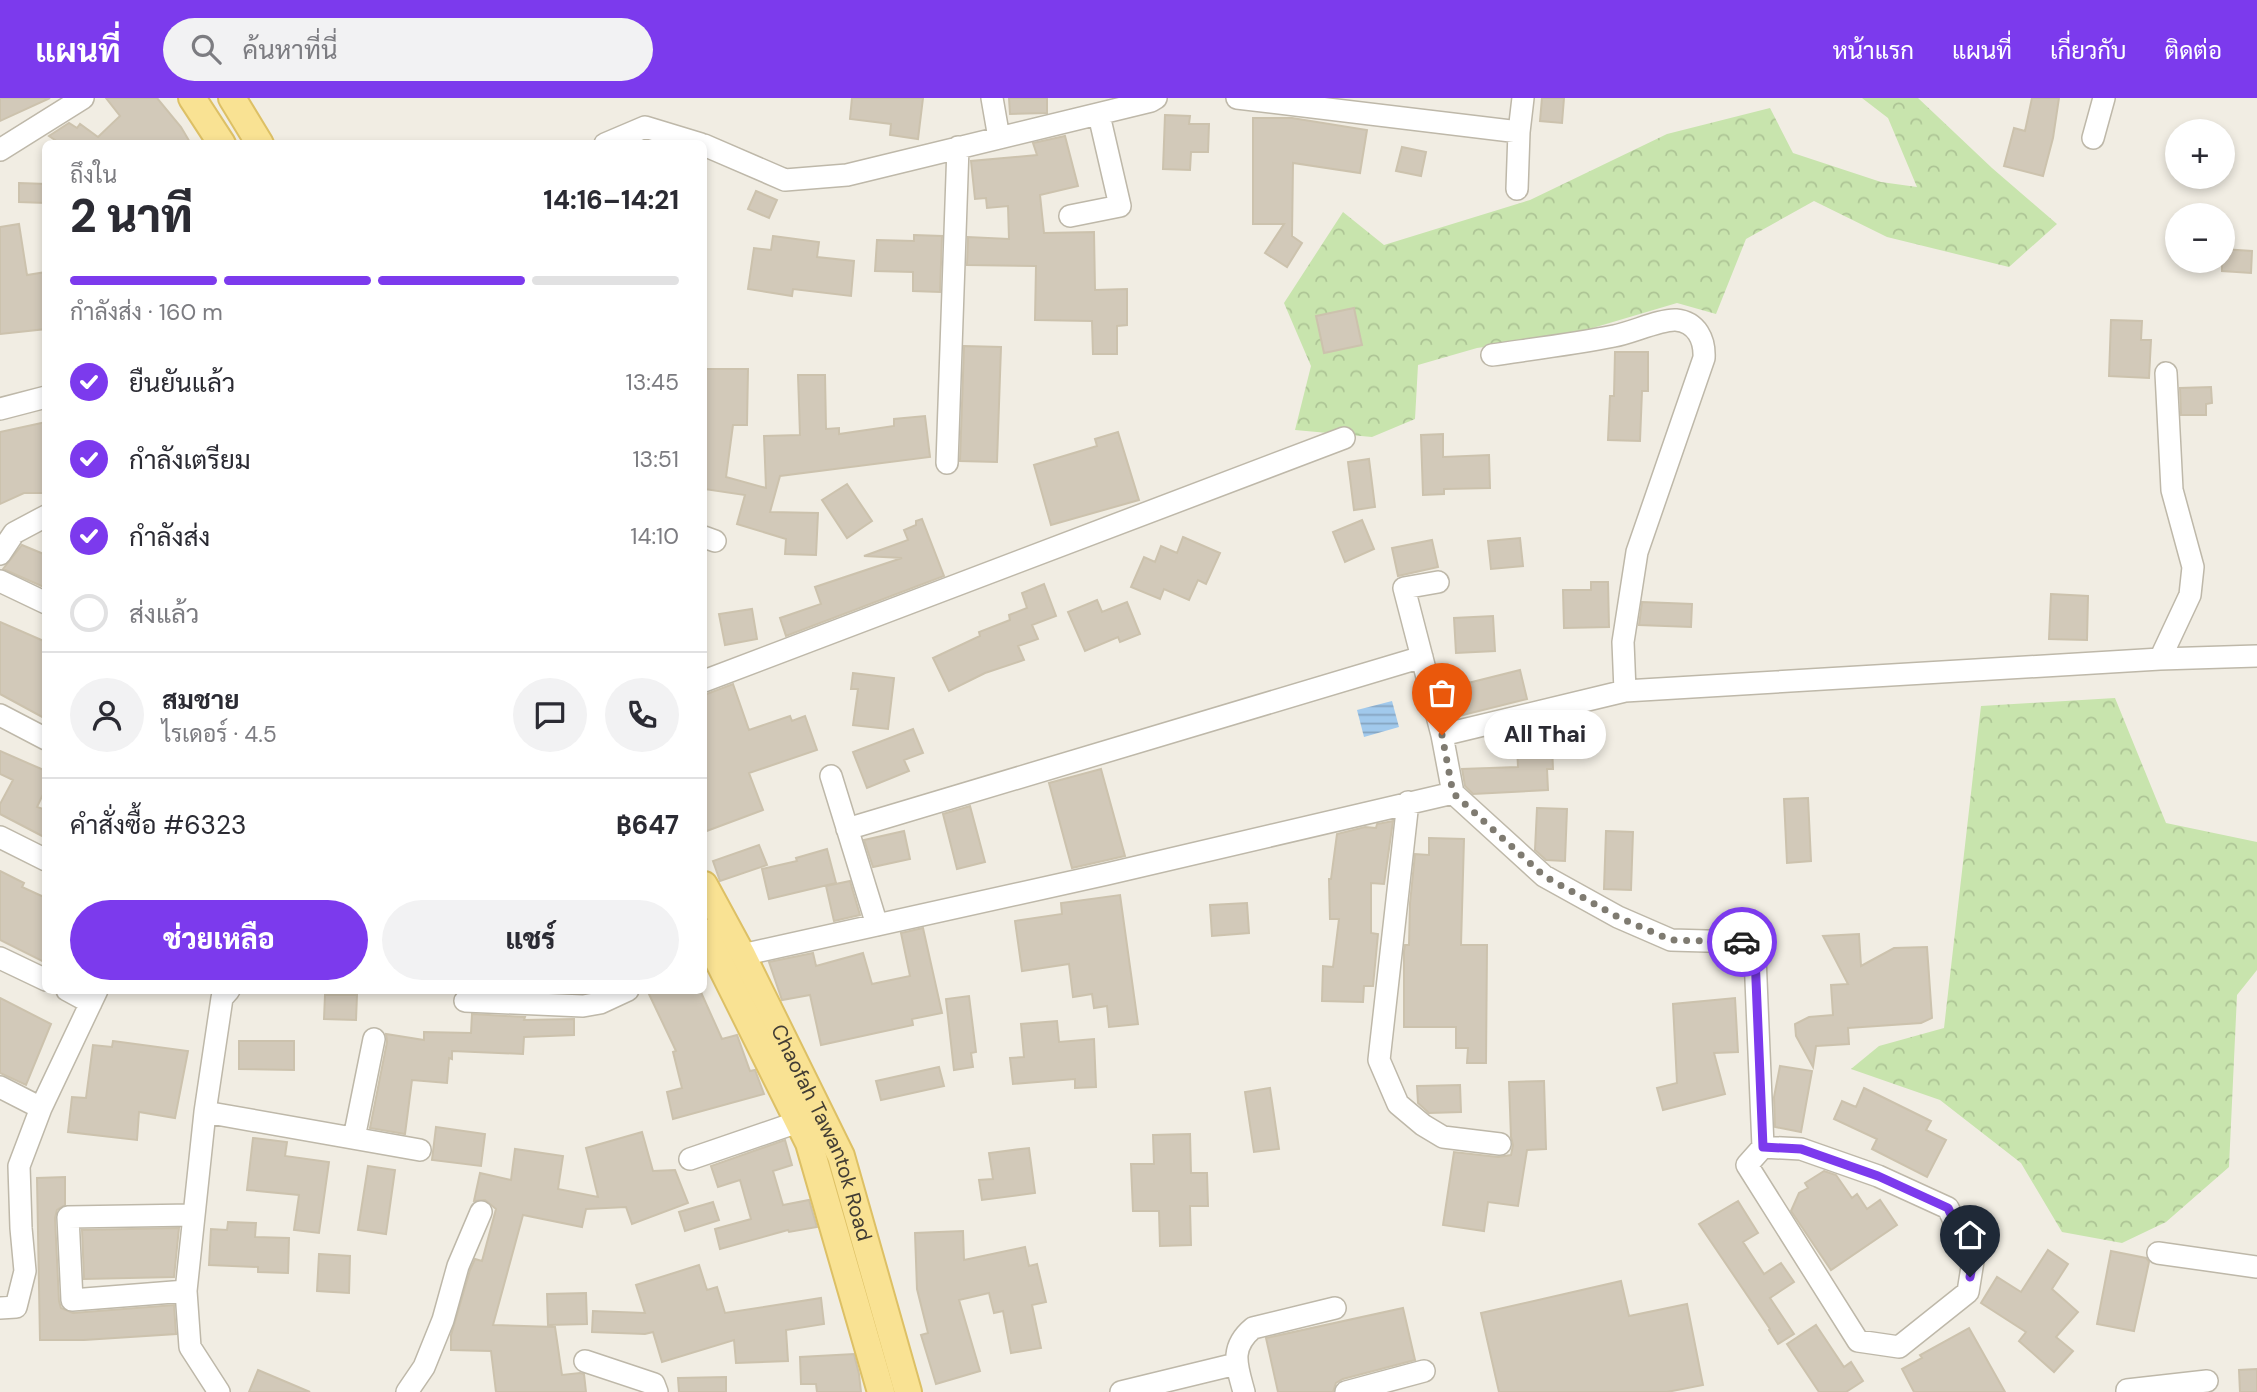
<!DOCTYPE html>
<html lang="th">
<head>
<meta charset="utf-8">
<style>
  body { margin:0; font-family:"DM Sans",Sarabun,sans-serif; background:#f2f2f3; color:#2b2b33; height:100vh; display:flex; flex-direction:column; font-size:26px; white-space:nowrap }
  * { box-sizing:border-box; margin:0 }
  p { font-size:23px; color:#7c7c81 }
  .icon { flex:none; width:38px; height:38px; fill:none; stroke:currentColor; stroke-width:2; stroke-linecap:round; stroke-linejoin:round }
  .map { position:relative; flex:1; overflow:hidden }
  .sheet { position:absolute; left:42px; top:42px; width:665px; height:854px; display:flex; flex-direction:column; background:#fff; border-radius:10px; box-shadow:0 4px 10px #0003 }
  .sheet>* { flex:none }
  .fabs { position:absolute; left:2165px; top:21px; display:grid; gap:14px }
  .fabs a { display:grid; place-items:center; width:70px; height:70px; border-radius:50%; background:#fff; box-shadow:0 4px 10px #0003; font-size:35px }
  .pin { position:absolute; display:grid; place-items:center; width:60px; height:60px; color:#fff; margin:-72px -30px; border-radius:50% 50% 50% 0; rotate:-45deg; box-shadow:0 0 7px #0007 }
  .pin .icon { rotate:45deg }
  .courier { position:absolute; display:grid; place-items:center; width:70px; height:70px; margin:-35px; border:5px solid #7c3aed; border-radius:50%; background:#fff; color:#222; box-shadow:0 2px 9px #0007 }
  .bubble { position:absolute; height:49px; border-radius:24px; background:#fff; box-shadow:0 4px 10px #0003; font-size:23px; font-weight:800; line-height:49px; text-align:center }
  .headline em { font-style:normal; font-weight:800 }
  .headline div { display:flex; flex-direction:column-reverse }
  .headline { display:flex; align-items:center; justify-content:space-between; height:119px; padding:0 28px }
  h1 { font-size:46px; font-weight:800; line-height:52px }
  .bar { display:grid; grid-template-columns:repeat(4,1fr); gap:10px 7px; align-content:center; height:84px; padding:0 28px }
  .bar i { height:9px; border-radius:5px; background:#e1e1e2 }
  .bar .on { background:#7c3aed }
  .bar p { grid-column:span 4 }
  .line { display:flex; align-items:center; gap:18px; padding:0 28px; border-top:2px solid #e1e1e2 }
  .line div { flex:1 }
  .round { display:grid; place-items:center; flex:none; width:74px; height:74px; border-radius:37px; background:#f2f2f3 }
  ol { padding:0 28px; list-style:none }
  li { display:flex; align-items:center; gap:21px; height:77px }
  li p { margin-inline-start:auto }
  li .icon { padding:7px; border-radius:50%; background:#7c3aed; color:#fff; stroke-width:4 }
  li:last-child { color:#7c7c81 }
  li i { width:38px; height:38px; border:4px solid #e1e1e2; border-radius:50% }
  .action { display:flex; gap:14px; margin-top:auto; padding:14px 28px }
  .action a { flex:1; height:80px; border-radius:42px; background:#7c3aed; color:#fff; font-size:28px; font-weight:800; line-height:80px; text-align:center }
  .action a+a { background:#f2f2f3; color:#2b2b33 }
  header { display:flex; align-items:center; gap:42px; box-sizing:border-box; height:98px; padding:0 35px; background:#7c3aed; color:#fff }
  header strong { font-size:33px }
  nav { display:flex; gap:38px; margin-inline-start:auto; font-size:24px }
  .search { width:490px; height:63px; background:#f2f2f3; display:flex; align-items:center; gap:18px; box-sizing:border-box; padding:0 24px; border-radius:38px; color:#7c7c81; font-size:26px }
  .map>svg:first-child { display:block }
  .forest { fill:url(#forest-crowns) }
  .water { fill:url(#water-rules) }
  .building { fill:#d2c9b9; stroke:#ccc2ad; stroke-width:2 }
  .lines { fill:none; stroke-linecap:round; stroke-linejoin:round }
  .minor-casing { stroke:#beb8a9; stroke-width:24 }
  .major-casing { stroke:#ddc065; stroke-width:30 }
  .minor { stroke:#fff; stroke-width:21 }
  .major { stroke:#f9e293; stroke-width:26 }
  .done { stroke:#7f7b71; stroke-width:7; stroke-dasharray:0 12.6 }
  .route { stroke:#7c3aed; stroke-width:9 }
  .labels { text-anchor:middle; dominant-baseline:central; stroke-width:5; stroke-linejoin:round; paint-order:stroke }
  .street-label { font-size:21px; fill:#423d34; stroke:#fff }
</style>
</head>
<body>
<header>
<strong>แผนที่</strong>
<div class="search"><svg class="icon" aria-label="search" viewBox="0 0 24 24"><circle cx="10" cy="10" r="6"/><path d="M15 15l6 6"/></svg>ค้นหาที่นี่</div>
<nav><a>หน้าแรก</a><a>แผนที่</a><a>เกี่ยวกับ</a><a>ติดต่อ</a></nav>
</header>
<div class="map">
<svg width="2257" height="1294" viewBox="0 0 2257 1294">
  <defs>
    <pattern id="forest-crowns" width="20" height="18" patternUnits="userSpaceOnUse" patternTransform="scale(1.75)"><rect width="20" height="18" fill="#c8e4ad"/><path d="M2 6a3 3 0 1 1 6 0M12 15a3 3 0 1 1 6 0" fill="none" stroke="#adc495"/></pattern>
    <pattern id="water-rules" width="6" height="5" patternUnits="userSpaceOnUse" patternTransform="scale(1.75)"><rect width="6" height="5" fill="#a1c9ec"/><path d="M0 2.5h6" fill="none" stroke="#85a4c0"/></pattern>
  </defs>
  <rect width="100%" height="100%" fill="#f1ede3"/>
  <path class="forest" d="M1862 0H1918L1992 70 2057 126 2009 169 1887 139 1814 103 1746 141 1716 216 1677 205 1569 237 1477 250 1418 267 1415 321 1372 339 1295 332 1311 268 1284 205 1343 114 1384 147 1530 102 1667 36 1770 10 1793 55 1881 84 1917 89 1888 20Z
    M2115 600 2166 725 2257 744V872L2237 897 2229 1069 2166 1124 2122 1145 2062 1134 2021 1065 1940 1002 1851 971 1879 948 1944 930 1981 608Z"/>
  <path class="water" d="M1392 603 1399 629 1364 639 1357 612Z"/>
  <path class="building" d="M0 0H50L0 23Z
    M106 0H157L181 29 191 46H61L49 38 69 25 77 30 80 26 98 39 120 18Z
    M852 0H923L918 41 890 37 891 26 850 21Z
    M1009 0H1047V15L1010 16Z
    M1542 0H1564L1562 25 1540 23Z
    M2032 0H2059L2053 40 2043 78 2004 68 2014 30 2025 33Z
    M1165 17 1190 18 1189 26H1209L1208 54H1191L1190 72 1163 71Z
    M1253 20H1292L1367 32 1360 75 1293 65 1292 138 1302 145 1287 169 1265 155 1284 126H1253Z
    M1065 38 1078 88 1040 97 1044 135 1094 134 1095 192 1127 191V227L1117 228V256H1093L1092 223 1035 222 1036 168 967 167 968 139 1009 141 1008 108 987 110 986 100 975 101 971 63 1037 57 1033 45Z
    M1402 49 1426 54 1421 78 1396 73Z
    M19 85 46 86V105L19 104Z
    M756 93 777 102 769 120 748 111Z
    M19 126 27 177 46 174V231L0 236V129Z
    M914 137 942 138 940 194 913 193V174L875 173 877 142 914 143Z
    M773 138 819 144 817 159 854 163 851 198 793 191 792 198 748 191 754 150 771 152Z
    M2222 151 2252 153 2251 175 2222 173Z
    M1354 210 1362 247 1324 255 1316 218Z
    M2111 222 2142 223 2141 242H2151L2149 280 2109 278Z
    M964 248 1001 249 997 364 960 363Z
    M1615 254H1648V293H1642L1640 343 1608 342 1610 298H1614Z
    M704 271H748L747 327H733L726 379 766 390 764 338 800 337 798 277H825L826 331 839 330V336L894 328V321L925 318 930 359 780 378 770 414 818 415 816 457 785 456 786 441 737 426 745 397 704 391Z
    M2211 289 2212 305 2206 306V317H2181L2180 290Z
    M46 324V395H24L0 406V334Z
    M1118 334 1139 402 1051 427 1034 367 1097 348 1095 341Z
    M1443 336V359L1489 357 1490 390 1444 391V396L1423 397 1421 337Z
    M1369 361 1375 409 1354 412 1348 364Z
    M847 386 872 423 847 440 822 402Z
    M922 421 944 478 786 538 780 520 821 506 815 489 902 460 864 458 908 442 904 432 916 427V423Z
    M1362 422 1374 451 1345 464 1333 434Z
    M1183 439 1220 455 1206 486 1198 482 1189 502 1164 491 1160 501 1131 489 1144 459 1155 464 1161 448 1177 455Z
    M1520 440 1523 468 1491 471 1488 443Z
    M1432 442 1438 469 1398 478 1392 450Z
    M22 447 46 457V490L3 471Z
    M1591 484H1608L1609 529 1564 530 1563 492H1591Z
    M1044 486 1056 518 1032 527 1038 541 1018 548 1024 562 985 575 949 593 933 560 980 538 979 534 1010 522 1009 517 1027 510 1022 495Z
    M2051 496 2088 498 2087 542 2049 541Z
    M1097 502 1102 514 1127 504 1140 536 1120 544 1118 539 1085 553 1068 514Z
    M1642 504 1692 506 1691 529 1639 527Z
    M752 511 757 541 725 547 719 516Z
    M1493 518 1495 553 1456 555 1454 520Z
    M0 524 46 544V621L0 596Z
    M1520 572 1527 601 1451 620 1444 591Z
    M853 575 894 580 888 631 853 627 858 591H851Z
    M733 586 749 632 790 618 792 623 805 618 817 652 749 675 763 712 704 734V597Z
    M913 631 923 655 904 662 909 673 867 690 853 654Z
    M1552 647 1553 671H1547L1548 692 1473 696 1465 688 1462 671 1518 669 1517 648Z
    M0 653 46 673V690L37 709 46 712V740L0 716V706L13 682 0 676Z
    M1101 671 1125 758 1072 770 1049 685Z
    M1808 700 1811 763 1787 765 1784 701Z
    M970 708 985 764 957 771 943 716Z
    M1537 710 1567 711 1565 763 1546 762 1535 752Z
    M1393 723 1384 786 1371 785V835L1378 836 1373 888H1364L1363 904 1322 903 1323 868 1333 869 1339 821H1330L1329 781H1331L1337 736 1365 729 1376 730 1377 726Z
    M904 733 910 761 873 769 864 742Z
    M1606 733 1633 734 1631 792 1604 791Z
    M1429 740 1464 741 1461 847H1487L1486 965H1467L1468 950H1456V929H1404V853L1405 847H1409L1410 805 1415 756 1429 757Z
    M759 747 767 767 720 783 713 763Z
    M827 751 836 785 769 801 762 771 797 763 796 760Z
    M0 773 24 785 22 789 46 800V865L0 842Z
    M850 783 860 817 834 823 826 788Z
    M1120 797 1138 926 1109 929 1107 908 1094 910 1092 896 1073 899 1069 866 1022 873 1015 823 1062 816 1061 805Z
    M1247 805 1249 835 1212 838 1210 807Z
    M923 830 942 915 912 921 913 927 821 947 810 897 782 902 769 864 813 855 816 868 863 855 872 886 910 878 901 835Z
    M1859 836 1861 868 1894 850 1927 849 1932 920 1921 925 1848 930 1849 946 1816 948 1813 969 1796 938 1795 926 1809 919 1833 917 1831 887 1848 886 1823 838Z
    M647 892H700L722 941 737 937 750 973 755 972 764 996 673 1021 667 994 682 990 673 954 676 953Z
    M325 897H357L356 922 324 921Z
    M969 898 976 954 971 955 973 969 954 972 946 901Z
    M0 900 51 926 26 987 0 975Z
    M1735 900 1738 954 1714 955 1725 996 1663 1012 1657 990 1677 985 1673 906Z
    M472 916 525 919 524 922 574 921V937L524 939 523 956 452 953V961L449 960 447 985 412 982 405 1036 370 1030 387 944 386 936 424 942V934L471 935Z
    M1057 923 1059 944 1094 941 1096 989 1075 990V981L1013 986 1010 960 1024 959 1021 926Z
    M113 943 188 953 175 1020 139 1014 137 1042 68 1034 72 999 86 1000 93 947 112 949Z
    M239 943H294V972L239 971Z
    M1780 968 1812 973 1801 1034 1775 1029 1774 999Z
    M939 969 944 988 881 1002 876 983Z
    M1544 983 1546 1051 1527 1052 1518 1108 1488 1104 1484 1133 1443 1127 1454 1054 1498 1059 1511 1057 1513 1047 1511 1039 1509 984Z
    M1460 987 1461 1014 1429 1015 1418 1005 1417 988Z
    M1270 990 1279 1051 1254 1054 1245 994Z
    M1864 990 1931 1023 1926 1032 1946 1042 1927 1079 1872 1051 1877 1041 1834 1021 1842 1003 1856 1009Z
    M436 1029 485 1036 481 1068 432 1062Z
    M642 1034 653 1073 675 1072 688 1105 632 1126 626 1109 586 1111 582 1129 523 1117 493 1227 555 1229 562 1277 580 1275 584 1276 586 1294H496L491 1253 451 1252V1237L470 1172 475 1161 482 1163 496 1111 485 1102 474 1103 480 1075 511 1082 515 1051 563 1058 558 1091 598 1099 586 1050Z
    M1190 1036 1191 1075H1207L1208 1108H1190L1191 1147 1160 1148 1159 1113H1133L1131 1066H1154L1153 1037Z
    M253 1040 287 1044 285 1058 329 1064 319 1135 294 1132 299 1097 247 1092Z
    M785 1042 792 1067 773 1073 783 1107 809 1102 817 1129 789 1134 788 1132 720 1151 715 1131 751 1121 740 1082 718 1089 711 1068Z
    M1029 1050 1035 1095 982 1102 979 1082 993 1081 989 1055Z
    M368 1068 395 1072 386 1136 358 1132Z
    M1824 1073 1836 1077 1852 1100 1857 1096 1867 1111 1880 1102 1897 1127 1831 1172 1791 1113 1799 1095 1808 1090 1805 1085Z
    M65 1079V1107L57 1112 55 1120 59 1203 61 1210 73 1215 174 1207 176 1236 84 1242H40L37 1080Z
    M1738 1103 1758 1135 1743 1144 1764 1176 1781 1165 1794 1184 1770 1200 1794 1236 1778 1246 1769 1232 1770 1231 1699 1126Z
    M713 1104 719 1122 685 1133 679 1114Z
    M228 1124 256 1125 255 1139 289 1140 288 1175 258 1174V1169L209 1167 211 1131 227 1132Z
    M179 1130 174 1179 84 1181 82 1132Z
    M963 1133 964 1162 1025 1149 1029 1168 1037 1166 1046 1204 1032 1207 1041 1250 1011 1255 1003 1213 994 1215 989 1195 959 1202 980 1273 936 1286 921 1237 928 1235 917 1191 915 1135Z
    M2048 1152 2068 1166 2052 1191 2078 1214 2056 1239 2073 1253 2054 1274 2019 1243 2026 1234 1981 1205 1997 1179 2021 1194Z
    M2111 1153 2146 1160 2149 1164 2134 1233 2097 1226Z
    M319 1156 350 1158 349 1195 317 1193Z
    M699 1167 707 1192 717 1189 725 1215 821 1200 824 1226 786 1232 788 1263 736 1265 734 1242 662 1264 653 1234 645 1236 592 1234 593 1213 645 1215 636 1187Z
    M1621 1183 1629 1218 1687 1206 1703 1287 1667 1294H1499L1481 1215Z
    M586 1195 587 1226 548 1227 547 1196Z
    M1403 1210 1415 1262 1343 1281 1336 1285 1333 1294H1278L1266 1240Z
    M1816 1227 1844 1269 1851 1264 1863 1283 1846 1294H1819L1787 1246Z
    M1969 1230 2005 1294H1914L1902 1271 1922 1260 1920 1257Z
    M854 1256 859 1276 861 1294H817L816 1286H801L800 1259Z
    M2257 1271V1294H2240L2239 1272Z
    M258 1272 310 1294H249Z
    M726 1279V1294H679L678 1280Z"/>
  <g class="lines">
    <g class="minor-casing">
      <path id="minor" d="M992 0 999 40
        M1237 0 1519 34 1523 0
        M2093 40 2104 0
        M605 46 645 29 701 46
        M704 47 785 82 847 77 1151 3 1156 0
        M0 52 83 0
        M1517 91 1519 34
        M1070 118 1120 108 1099 17
        M1492 257C1533 251 1574 246 1614 238 1631 235 1661 221 1676 222 1697 224 1705 242 1704 260L1637 454 1623 544 1625 593
        M0 311 46 299
        M947 365 958 49
        M704 439 715 443
        M0 456 14 435 46 418
        M0 483 46 505
        M1438 484 1404 490 1442 637 1453 695 1544 778 1618 819 1671 842 1741 844 1750 849 1755 858 1763 1049
        M2160 561 2190 497 2193 469 2172 392 2166 275
        M704 583 1344 340
        M0 617 46 641
        M1442 637 1625 593 2160 561 2257 558
        M831 678 877 827
        M1408 704 1379 962 1398 1006 1423 1027 1443 1039 1500 1046
        M847 731 1422 559
        M0 739 46 762
        M742 857 1107 776 1453 695
        M0 860 46 882
        M67 892 91 905
        M465 903 583 908 600 905 628 892
        M0 989 41 1010
        M205 1014 222 900 229 892
        M354 1040 374 941
        M1763 1049 1801 1051 1878 1078 1948 1110 1973 1163 1968 1194 1899 1249 1858 1243 1747 1067Z
        M690 1061 798 1024
        M2158 1155 2257 1169
        M186 1193 72 1202 68 1119 193 1117
        M0 1210 16 1209 25 1173 21 1130 19 1068 41 1010 97 892
        M585 1263 654 1286 657 1294
        M219 1294 190 1249 186 1193 205 1014 420 1052
        M407 1294 424 1269 443 1222 458 1168 481 1114
        M1121 1294 1236 1266
        M1244 1294C1237 1268 1229 1250 1253 1230L1335 1210
        M1346 1294 1424 1273
        M2127 1294V1292L2207 1283"/>
    </g>
    <g class="major-casing">
      <g id="major">
        <path d="M192 0 222 46"/>
        <path d="M232 0 260 46"/>
        <path id="s1" d="M704 787 742 857 841 1058 908 1294"/>
        <path d="M704 834 809 1045 881 1294"/>
      </g>
    </g>
    <use href="#minor" class="minor"/>
    <use href="#major" class="major"/>
  </g>
  <g class="lines">
    <path class="done" d="M1442 637 1453 695 1544 778 1618 819 1671 842 1742 844"/>
    <path class="route" d="M1742 844 1751 849 1755 858 1763 1049 1801 1051 1878 1078 1948 1110 1973 1163 1970 1179"/>
  </g>
  <g class="labels">
    <g class="street-label">
      <text stroke="none"><textPath href="#s1" startOffset="275">Chaofah Tawantok Road</textPath></text>
    </g>
  </g>
</svg>
<div class="fabs">
<a>+</a>
<a>−</a>
</div>
<div class="pin" style="left:1442px;top:637px;background:#ea580c"><svg class="icon" aria-label="bag" viewBox="0 0 24 24"><path d="M5 8h14l-1 12H6zM9 8a3 3 0 0 1 6 0"/></svg></div>
<div class="pin" style="left:1970px;top:1179px;background:#1f2937"><svg class="icon" aria-label="home" viewBox="0 0 24 24"><path d="M3 11l9-7 9 7M6 9v11h12V9"/></svg></div>
<div class="courier" style="left:1742px;top:844px"><svg class="icon" aria-label="car" viewBox="0 0 24 24"><path d="M5 17H2v-5l4-1 3-4h7l3 4 3 1v5h-3M9 17h6M6 11h13"/><circle cx="7" cy="17" r="2"/><circle cx="17" cy="17" r="2"/></svg></div>
<div class="bubble" style="left:1484px;top:612px;width:122px">All Thai</div>
<section class="sheet">
<div class="headline"><div><h1>2 นาที</h1><p>ถึงใน</p></div><em>14:16–14:21</em></div>
<div class="bar"><i class="on"></i><i class="on"></i><i class="on"></i><i></i><p>กำลังส่ง · 160 m</p></div>
<ol>
<li><svg class="icon" aria-label="check" viewBox="0 0 24 24"><path d="M5 12l5 5 9-10"/></svg>ยืนยันแล้ว<p>13:45</p></li>
<li><svg class="icon" aria-label="check" viewBox="0 0 24 24"><path d="M5 12l5 5 9-10"/></svg>กำลังเตรียม<p>13:51</p></li>
<li><svg class="icon" aria-label="check" viewBox="0 0 24 24"><path d="M5 12l5 5 9-10"/></svg>กำลังส่ง<p>14:10</p></li>
<li><i></i>ส่งแล้ว</li>
</ol>
<div class="line" style="height:126px"><a class="round"><svg class="icon" aria-label="person" viewBox="0 0 24 24"><circle cx="12" cy="8" r="4"/><path d="M4 21q1-7 8-7t8 7"/></svg></a><div><b>สมชาย</b><p>ไรเดอร์ · 4.5</p></div><a class="round"><svg class="icon" aria-label="chat" viewBox="0 0 24 24"><path d="M4 5h16v11H9l-5 4z"/></svg></a><a class="round"><svg class="icon" aria-label="phone" viewBox="0 0 24 24"><path d="M5 4h4l2 5-3 2q2 4 5 5l2-3 5 2v4C11 20 4 13 5 4z"/></svg></a></div>
<div class="line" style="height:91px"><div>คำสั่งซื้อ #6323</div><b>฿647</b></div>
<div class="action"><a>ช่วยเหลือ</a><a>แชร์</a></div>
</section>
</div>
</body>
</html>
